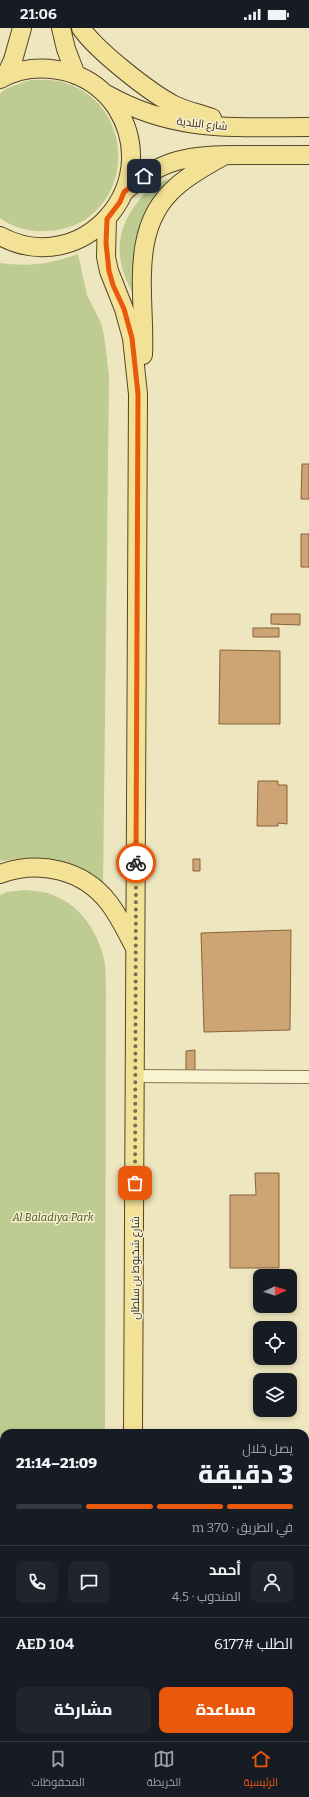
<!DOCTYPE html>
<html lang="ar">
<head>
<meta charset="utf-8">
<style>
  body { margin:0; font-family:Bitter,Cairo,serif; background:#20242c; color:#f1f3f6; direction:rtl; height:100vh; display:flex; flex-direction:column; font-size:15px; white-space:nowrap }
  * { box-sizing:border-box; margin:0 }
  p { font-size:13px; color:#9ea1a6 }
  .icon { flex:none; width:22px; height:22px; fill:none; stroke:currentColor; stroke-width:2; stroke-linecap:round; stroke-linejoin:round }
  .map { position:relative; flex:1; overflow:hidden; direction:ltr }
  .details { position:absolute; left:0px; top:1401px; width:309px; height:312px; display:flex; flex-direction:column; background:#171b24; border-radius:12px 12px 0 0; box-shadow:0 2px 6px #0003; direction:rtl }
  .details>* { flex:none }
  .needle { width:26px; rotate:87deg }
  .buttons { position:absolute; left:253px; top:1241px; display:grid; gap:8px }
  .buttons a { display:grid; place-items:center; width:44px; height:44px; border-radius:8px; background:#171b24; box-shadow:0 2px 6px #0003; font-size:20px }
  .pin { position:absolute; display:grid; place-items:center; width:34px; height:34px; color:#fff; margin:-17px; border-radius:8px; box-shadow:0 2px 6px #0006 }
  .courier { position:absolute; display:grid; place-items:center; width:40px; height:40px; margin:-20px; border:3px solid #ea580c; border-radius:50%; background:#fff; color:#222; box-shadow:0 1px 5px #0007 }
  .headline em { font-style:normal; font-weight:800 }
  .headline div { display:flex; flex-direction:column-reverse }
  .headline { display:flex; align-items:center; justify-content:space-between; height:68px; padding:0 16px }
  h1 { font-size:26px; font-weight:800; line-height:30px }
  .bar { display:grid; grid-template-columns:repeat(4,1fr); gap:6px 4px; align-content:center; height:48px; padding:0 16px }
  .bar i { height:5px; border-radius:3px; background:#363941 }
  .bar .selected { background:#ea580c }
  .bar p { grid-column:span 4 }
  .line { display:flex; align-items:center; gap:10px; padding:0 16px; border-top:1px solid #363941 }
  .line div { flex:1 }
  .round { display:grid; place-items:center; flex:none; width:42px; height:42px; border-radius:8px; background:#20242c }
  .primary-button { display:flex; gap:8px; margin-top:auto; padding:8px 16px }
  .primary-button a { flex:1; height:46px; border-radius:8px; background:#ea580c; color:#fff; font-size:16px; font-weight:800; line-height:46px; text-align:center }
  .primary-button a+a { background:#20242c; color:#f1f3f6 }
  .status { display:flex; justify-content:space-between; align-items:center; height:28px; padding:0 20px; background:#171b24; direction:ltr }
  .status svg { height:11px; fill:currentColor }
  .tabs { display:flex; justify-content:space-around; align-items:center; height:56px; border-top:1px solid #363941; background:#171b24; font-size:11px; color:#9ea1a6 }
  .tabs a { display:grid; justify-items:center; gap:2px }
  .tabs .selected { color:#ea580c }
  .map>svg:first-child { display:block }
  .green { fill:#becc92 }
  .building { fill:#cda473; stroke:#87633c }
  .lines { fill:none; stroke-linecap:round; stroke-linejoin:round }
  .street-casing { stroke:#877757; stroke-width:14 }
  .primary-casing { stroke:#54442b; stroke-width:20 }
  .street { stroke:#f9f3d2; stroke-width:12 }
  .primary { stroke:#f3e295; stroke-width:18 }
  .done { stroke:#766d55; stroke-width:4; stroke-dasharray:0 7.2 }
  .route { stroke:#ea580c; stroke-width:5 }
  .labels { text-anchor:middle; dominant-baseline:central; stroke-width:3; stroke-linejoin:round; paint-order:stroke }
  .street-label { font-size:11px; fill:#362c1c; stroke:#f6efce }
  .park-label { font-size:11px; font-style:italic; fill:#405322; stroke:#f6efce }
</style>
</head>
<body>
<div class="status"><b>21:06</b><svg viewBox="0 0 49 12"><path d="M0 12V9h3v3zM5 12V6h3v6zM10 12V3h3v9zM15 12V0h3v12zM26 1h20v11H26zM47 4h2v5h-2z"/></svg></div>
<div class="map">
<svg width="309" height="1713" viewBox="0 0 309 1713">
  <rect width="100%" height="100%" fill="#eee6be"/>
  <path class="green" d="M30 52C39 52 49 51 58 53 145 73 135 200 46 203 29 204 13 200 0 190V66L5 61Z
    M170 150 148 179 135 215 134 267C116 236 113 207 136 176 140 171 145 164 151 160 156 156 163 153 170 150Z
    M78 226 87 267 101 295 104 307 109 348 103 863 44 834 24 831 0 833V235C30 239 50 236 78 226Z
    M25 862C34 863 44 863 53 867 82 878 100 907 105 936 106 948 106 961 106 973L105 1405H4V1514H0V867L7 864Z
    M0 1545 4 1546V1709H99V1713H0Z"/>
  <path class="building" d="M302 436H309V471H301Z
    M301 506H309V539H301Z
    M271 586H300V597L271 596Z
    M253 600H279V609H253Z
    M220 622 280 623V696H219Z
    M258 753H278V757H287V796L278 795V798H257Z
    M193 831H200V843H193Z
    M291 902 290 1002 204 1004 201 905Z
    M195 1022V1044H186V1023Z
    M255 1145H279V1240H230V1167H256Z"/>
  <g class="lines">
    <g class="street-casing">
      <path id="street" d="M135 1048 309 1049"/>
    </g>
    <g class="primary-casing">
      <path id="primary" d="M61 0 66 21 76 47
        M81 0C96 22 149 64 174 77 186 83 199 85 212 90
        M6 47 13 32 22 0
        M0 51C22 39 47 38 71 45 89 51 105 63 116 79 166 157 82 252 0 208
        M108 67C176 105 234 99 309 99
        M124 164C163 129 192 127 241 127 264 127 286 127 309 127
        M107 191 106 229 109 243 124 281 132 310 138 366 133 1405
        M143 327C146 271 127 201 176 159 190 146 208 137 225 127
        M0 846C39 832 83 841 109 875 119 888 127 905 135 920
        M0 1520 4 1522
        M130 1713V1709"/>
    </g>
    <use href="#street" class="street"/>
    <use href="#primary" class="primary"/>
  </g>
  <g class="lines">
    <path class="done" d="M135 1155 136 835"/>
    <path class="route" d="M136 835 138 366 132 310 124 281 113 257 109 243 106 215 107 191 120 174 124 164 144 148"/>
  </g>
  <g class="labels">
    <g class="street-label">
      <text transform="translate(202 96) rotate(6)">شارع البلدية</text>
      <text transform="translate(135 1240) rotate(-90)">شارع شخبوط بن سلطان</text>
    </g>
    <g class="park-label">
      <text x="53" y="1189">Al Baladiya Park</text>
    </g>
  </g>
</svg>
<div class="buttons">
<a><svg class="needle" viewBox="-14 -14 28 28"><path d="M0-13l5 13h-10z" fill="#e53935"/><path d="M0 13l5-13h-10z" fill="#9ea1a6"/></svg></a>
<a><svg class="icon" aria-label="locate" viewBox="0 0 24 24"><circle cx="12" cy="12" r="6"/><path d="M12 2v4M12 18v4M2 12h4M18 12h4"/></svg></a>
<a><svg class="icon" aria-label="layers" viewBox="0 0 24 24"><path d="M12 4l9 5-9 5-9-5zM3 14l9 5 9-5"/></svg></a>
</div>
<div class="pin" style="left:135px;top:1155px;background:#ea580c"><svg class="icon" aria-label="bag" viewBox="0 0 24 24"><path d="M5 8h14l-1 12H6zM9 8a3 3 0 0 1 6 0"/></svg></div>
<div class="pin" style="left:144px;top:148px;background:#1f2937"><svg class="icon" aria-label="home" viewBox="0 0 24 24"><path d="M3 11l9-7 9 7M6 9v11h12V9"/></svg></div>
<div class="courier" style="left:136px;top:835px"><svg class="icon" aria-label="bike" viewBox="0 0 24 24"><circle cx="6" cy="16" r="4"/><circle cx="18" cy="16" r="4"/><path d="M6 16l4-8h5l3 8M10 8l3 8H6M13 5h3"/></svg></div>
<section class="details">
<div class="headline"><div><h1>3 دقيقة</h1><p>يصل خلال</p></div><em>21:09–21:14</em></div>
<div class="bar"><i class="selected"></i><i class="selected"></i><i class="selected"></i><i></i><p>في الطريق · 370 m</p></div>
<div class="line" style="height:72px"><a class="round"><svg class="icon" aria-label="person" viewBox="0 0 24 24"><circle cx="12" cy="8" r="4"/><path d="M4 21q1-7 8-7t8 7"/></svg></a><div><b>أحمد</b><p>المندوب · 4.5</p></div><a class="round"><svg class="icon" aria-label="chat" viewBox="0 0 24 24"><path d="M4 5h16v11H9l-5 4z"/></svg></a><a class="round"><svg class="icon" aria-label="phone" viewBox="0 0 24 24"><path d="M5 4h4l2 5-3 2q2 4 5 5l2-3 5 2v4C11 20 4 13 5 4z"/></svg></a></div>
<div class="line" style="height:52px"><div>الطلب #6177</div><b>AED 104</b></div>
<div class="primary-button"><a>مساعدة</a><a>مشاركة</a></div>
</section>
</div>
<nav class="tabs">
<a class="selected"><svg class="icon" aria-label="home" viewBox="0 0 24 24"><path d="M3 11l9-7 9 7M6 9v11h12V9"/></svg>الرئيسية</a>
<a><svg class="icon" aria-label="map" viewBox="0 0 24 24"><path d="M3 6l6-2 6 2 6-2v14l-6 2-6-2-6 2zM9 4v14M15 6v14"/></svg>الخريطة</a>
<a><svg class="icon" aria-label="saved" viewBox="0 0 24 24"><path d="M7 4h10v16l-5-4-5 4z"/></svg>المحفوظات</a>
</nav>
</body>
</html>
